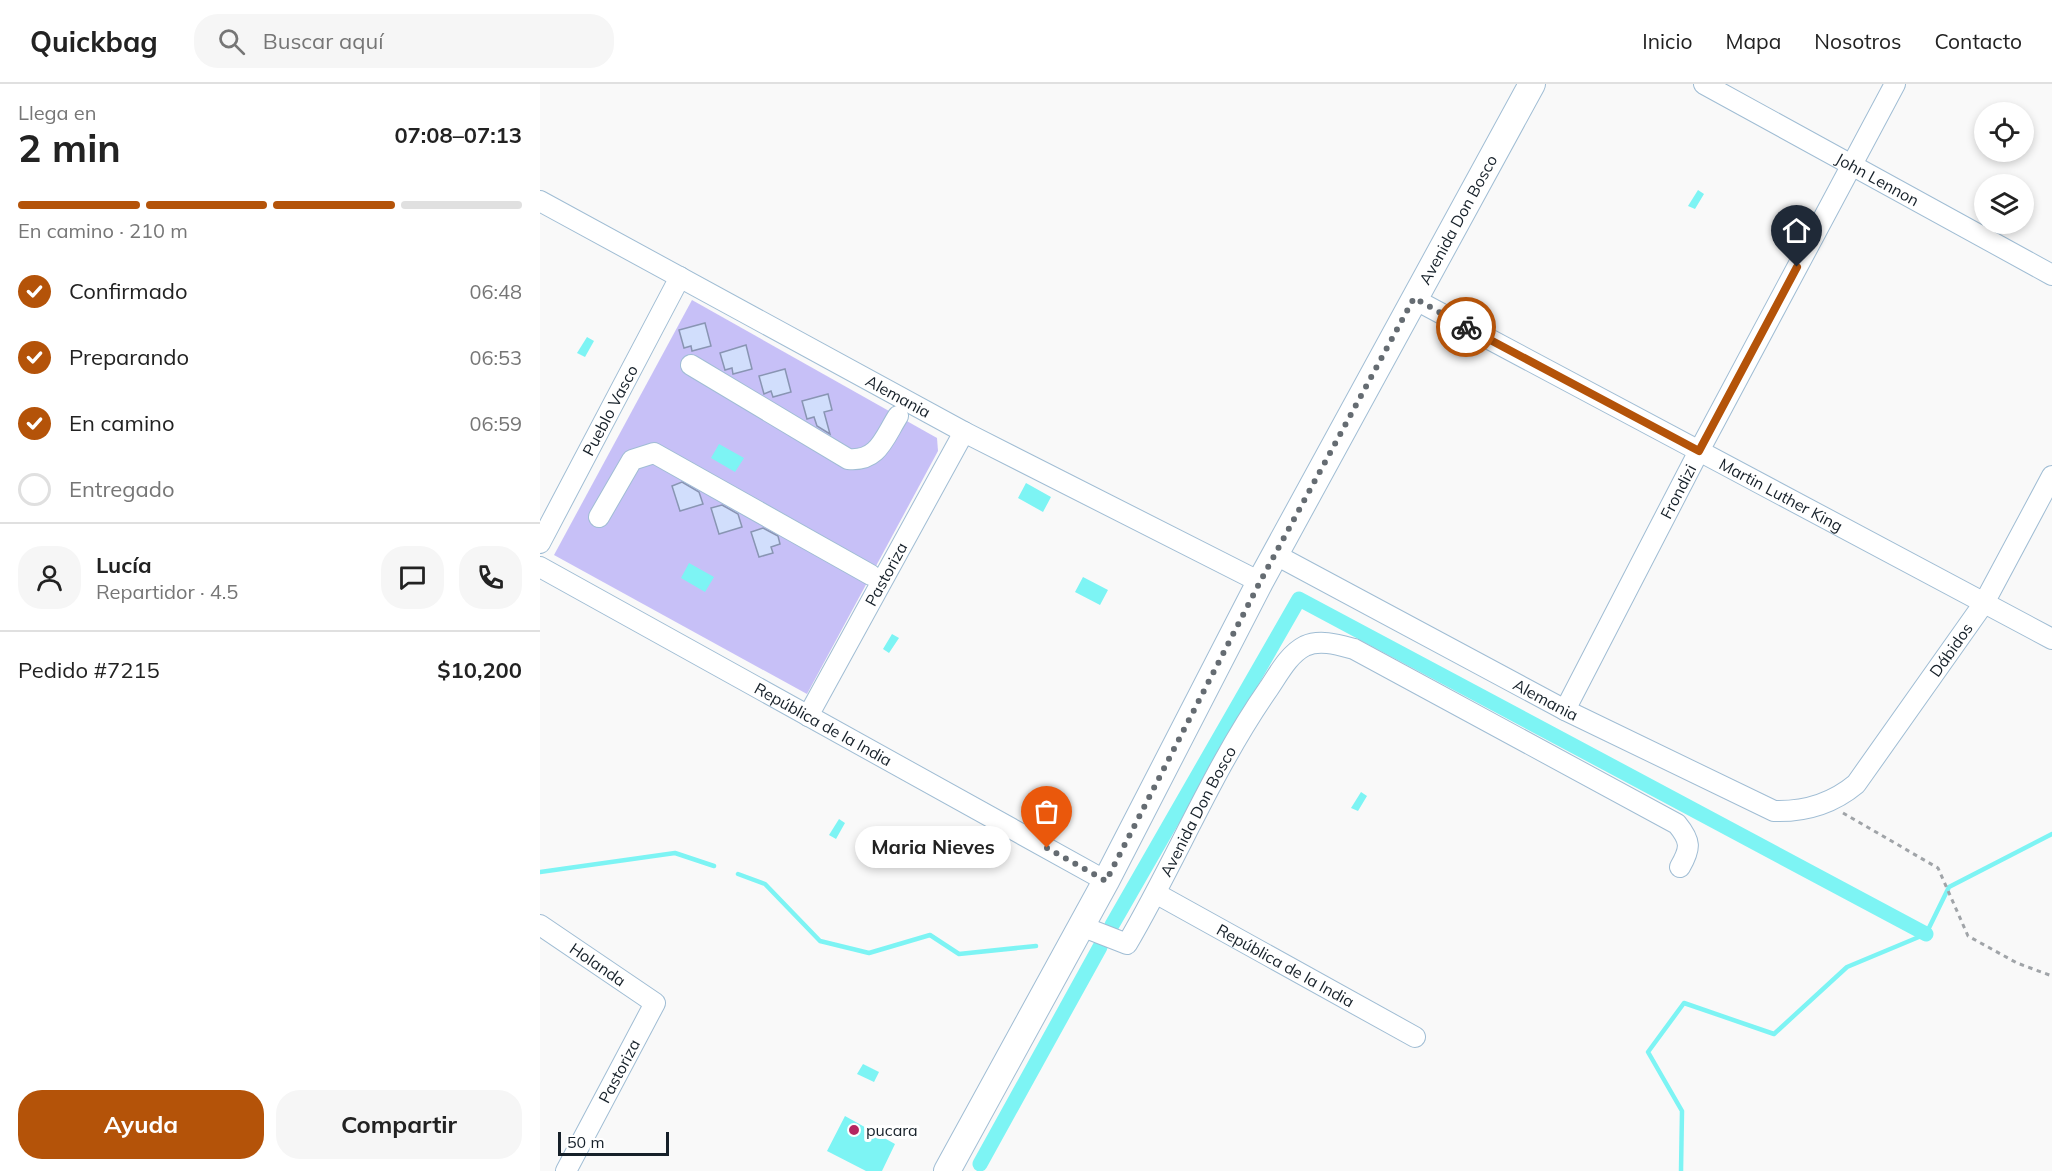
<!DOCTYPE html>
<html lang="es">
<head>
<meta charset="utf-8">
<style>
  body { margin:0; font-family:Mulish,sans-serif; background:#f6f6f6; color:#222; height:100vh; display:flex; flex-direction:column; font-size:22px; white-space:nowrap }
  * { box-sizing:border-box; margin:0 }
  p { font-size:20px; color:#767676 }
  .icon { flex:none; width:33px; height:33px; fill:none; stroke:currentColor; stroke-width:2; stroke-linecap:round; stroke-linejoin:round }
  .map { position:relative; flex:1; overflow:hidden }
  .drawer { display:flex; flex-direction:column; background:#fff; width:540px }
  .drawer>* { flex:none }
  .buttons { position:absolute; left:1434px; top:18px; display:grid; gap:12px }
  .buttons a { display:grid; place-items:center; width:60px; height:60px; border-radius:50%; background:#fff; box-shadow:0 3px 9px #0003; font-size:30px }
  .scale { position:absolute; left:18px; bottom:15px; width:111px; box-sizing:border-box; padding-left:6px; border:3px solid #162029; border-top:0; font-size:16px; line-height:21px; white-space:nowrap; color:#162029; -webkit-text-stroke:4px #fff; paint-order:stroke }
  .pin { position:absolute; display:grid; place-items:center; width:51px; height:51px; color:#fff; margin:-62px -26px; border-radius:50% 50% 50% 0; rotate:-45deg; box-shadow:0 0 6px #0007 }
  .pin .icon { rotate:45deg }
  .courier { position:absolute; display:grid; place-items:center; width:60px; height:60px; margin:-30px; border:4px solid #b45309; border-radius:50%; background:#fff; color:#222; box-shadow:0 2px 8px #0007 }
  .bubble { position:absolute; height:42px; border-radius:21px; background:#fff; box-shadow:0 3px 9px #0003; font-size:20px; font-weight:700; line-height:42px; text-align:center }
  .overview em { font-style:normal; font-weight:700 }
  .overview div { display:flex; flex-direction:column-reverse }
  .overview { display:flex; align-items:center; justify-content:space-between; height:102px; padding:0 18px }
  h1 { font-size:39px; font-weight:700; line-height:45px }
  .bar { display:grid; grid-template-columns:repeat(4,1fr); gap:9px 6px; align-content:center; height:72px; padding:0 18px }
  .bar i { height:8px; border-radius:4px; background:#e0e0e0 }
  .bar .on { background:#b45309 }
  .bar p { grid-column:span 4 }
  .line { display:flex; align-items:center; gap:15px; padding:0 18px; border-top:2px solid #e0e0e0 }
  .line div { flex:1 }
  .round { display:grid; place-items:center; flex:none; width:63px; height:63px; border-radius:24px; background:#f6f6f6 }
  ol { padding:0 18px; list-style:none }
  li { display:flex; align-items:center; gap:18px; height:66px }
  li p { margin-inline-start:auto }
  li .icon { padding:6px; border-radius:50%; background:#b45309; color:#fff; stroke-width:4 }
  li:last-child { color:#767676 }
  li i { width:33px; height:33px; border:3px solid #e0e0e0; border-radius:50% }
  .cta { display:flex; gap:12px; margin-top:auto; padding:12px 18px }
  .cta a { flex:1; height:69px; border-radius:24px; background:#b45309; color:#fff; font-size:24px; font-weight:700; line-height:69px; text-align:center }
  .cta a+a { background:#f6f6f6; color:#222 }
  header { display:flex; align-items:center; gap:36px; box-sizing:border-box; height:84px; padding:0 30px; background:#fff; border-bottom:2px solid #e0e0e0 }
  header strong { font-size:28px }
  nav { display:flex; gap:33px; margin-inline-start:auto; font-size:21px }
  .search { width:420px; height:54px; background:#f6f6f6; display:flex; align-items:center; gap:15px; box-sizing:border-box; padding:0 21px; border-radius:24px; color:#767676; font-size:22px }
  main { display:flex; flex:1; min-height:0 }
  .map>svg:first-child { display:block }
  .green { fill:#c7c0f7 }
  .water { fill:#7df4f4 }
  .lines { fill:none; stroke-linecap:round; stroke-linejoin:round }
  .stream { stroke:#7df4f4; stroke-width:4.5 }
  .canal { stroke:#7df4f4; stroke-width:15 }
  .building { fill:#d1defc; stroke:#8995b3; stroke-width:1.5 }
  .minor-casing { stroke:#a0bdd4; stroke-width:22 }
  .major-casing { stroke:#a0bdd4; stroke-width:28 }
  .path { stroke:#a0a4a8; stroke-width:3; stroke-dasharray:4.5 4.5; stroke-linecap:butt }
  .minor { stroke:#fff; stroke-width:20 }
  .major { stroke:#fff; stroke-width:26 }
  .done { stroke:#656c72; stroke-width:6; stroke-dasharray:0 10.8 }
  .route { stroke:#b45309; stroke-width:8 }
  .poi-dot { fill:#b42861; stroke:#fff; stroke-width:2 }
  .labels { text-anchor:middle; dominant-baseline:central; stroke-width:6; stroke-linejoin:round; paint-order:stroke }
  .street-label { font-size:16px; fill:#162029; stroke:#fff }
  .poi-label { font-size:16px; fill:#162029; stroke:#fff; text-anchor:start }
</style>
</head>
<body>
<header>
<strong>Quickbag</strong>
<div class="search"><svg class="icon" aria-label="search" viewBox="0 0 24 24"><circle cx="10" cy="10" r="6"/><path d="M15 15l6 6"/></svg>Buscar aquí</div>
<nav><a>Inicio</a><a>Mapa</a><a>Nosotros</a><a>Contacto</a></nav>
</header>
<main>
<section class="drawer">
<div class="overview"><div><h1>2 min</h1><p>Llega en</p></div><em>07:08–07:13</em></div>
<div class="bar"><i class="on"></i><i class="on"></i><i class="on"></i><i></i><p>En camino · 210 m</p></div>
<ol>
<li><svg class="icon" aria-label="check" viewBox="0 0 24 24"><path d="M5 12l5 5 9-10"/></svg>Confirmado<p>06:48</p></li>
<li><svg class="icon" aria-label="check" viewBox="0 0 24 24"><path d="M5 12l5 5 9-10"/></svg>Preparando<p>06:53</p></li>
<li><svg class="icon" aria-label="check" viewBox="0 0 24 24"><path d="M5 12l5 5 9-10"/></svg>En camino<p>06:59</p></li>
<li><i></i>Entregado</li>
</ol>
<div class="line" style="height:108px"><a class="round"><svg class="icon" aria-label="person" viewBox="0 0 24 24"><circle cx="12" cy="8" r="4"/><path d="M4 21q1-7 8-7t8 7"/></svg></a><div><b>Lucía</b><p>Repartidor · 4.5</p></div><a class="round"><svg class="icon" aria-label="chat" viewBox="0 0 24 24"><path d="M4 5h16v11H9l-5 4z"/></svg></a><a class="round"><svg class="icon" aria-label="phone" viewBox="0 0 24 24"><path d="M5 4h4l2 5-3 2q2 4 5 5l2-3 5 2v4C11 20 4 13 5 4z"/></svg></a></div>
<div class="line" style="height:78px"><div>Pedido #7215</div><b>$10,200</b></div>
<div class="cta"><a>Ayuda</a><a>Compartir</a></div>
</section>
<div class="map">
<svg width="1512" height="1087" viewBox="0 0 1512 1087">
  <rect width="100%" height="100%" fill="#f9f9f9"/>
  <path class="green" d="M152 216 397 354 398 367 267 610 14 471Z"/>
  <path class="water" d="M1158 106 1164 110 1155 125 1148 122Z
    M47 253 54 257 45 273 37 269Z
    M179 360 204 374 195 388 171 374Z
    M486 399 511 413 503 428 478 414Z
    M149 479 174 493 165 508 141 494Z
    M543 493 568 506 560 521 535 508Z
    M352 550 359 554 349 569 343 565Z
    M821 708 827 712 818 727 811 724Z
    M299 735 305 739 296 755 289 751Z
    M323 980 339 988 334 998 317 990Z
    M305 1032 355 1060 342 1087H326L287 1067Z"/>
  <g class="lines">
    <path class="stream" d="M0 788 135 769 174 782
      M198 790 225 800 280 857 329 869 390 851 419 870 496 862
      M1141 1087 1142 1027 1108 968 1144 919 1234 950 1307 883 1386 850 1409 803 1512 750"/>
    <path class="canal" d="M572 841 759 515 1386 850
      M440 1080 560 863"/>
  </g>
  <path class="building" d="M165 239 171 262 152 267 151 262 144 264 139 246Z
    M206 261 212 285 193 290 192 284 185 286 180 269Z
    M245 285 251 308 233 313 231 307 224 310 219 292Z
    M288 310 292 326 284 328 290 350 277 342 274 333 267 335 262 317Z
    M142 398 159 408 163 420 140 427 132 402Z
    M182 421 198 430 202 443 179 450 171 424Z
    M223 444 238 452 240 460 231 463 233 469 219 473 211 448Z"/>
  <g class="lines">
    <g class="minor-casing">
      <g id="minor">
        <path id="s1" d="M1164 0 1512 191"/>
        <path id="s2" d="M0 117 424 348 720 498"/>
        <path id="s3" d="M874 215 1512 555"/>
        <path d="M151 281 308 375C338 378 344 354 358 332"/>
        <path d="M59 433 92 376 114 369 331 491"/>
        <path id="s4" d="M0 459 140 193"/>
        <path id="s5" d="M736 471 1025 626 1234 727C1265 728 1292 720 1316 700L1444 519 1512 392"/>
        <path id="s6" d="M0 483 566 797"/>
        <path id="s7" d="M1025 626 1159 367 1355 0"/>
        <path id="s8" d="M268 632 424 348"/>
        <path id="s9" d="M617 810 875 953"/>
        <path id="s10" d="M0 841 115 919 26 1087"/>
        <path id="s11" d="M541 842 587 860C637 775 673 684 729 604 739 589 749 570 765 562 780 555 799 561 814 565L1137 740C1151 757 1151 764 1140 783"/>
      </g>
    </g>
    <g class="major-casing">
      <g id="major">
        <path id="s12" d="M407 1087 566 797 720 498 992 0"/>
      </g>
    </g>
    <path class="path" d="M1303 729 1398 784 1428 852 1477 879 1512 892"/>
    <use href="#minor" class="minor"/>
    <use href="#major" class="major"/>
  </g>
  <g class="lines">
    <path class="done" d="M507 764 566 797 720 498 874 214 926 243"/>
    <path class="route" d="M926 243 1159 367 1257 183"/>
  </g>
  <circle class="poi-dot" cx="314" cy="1046" r="6"/>
  <g class="labels">
    <g class="street-label">
      <text stroke="none"><textPath href="#s1" startOffset="198">John Lennon</textPath></text>
      <text stroke="none"><textPath href="#s12" startOffset="1080">Avenida Don Bosco</textPath></text>
      <text stroke="none"><textPath href="#s2" startOffset="408">Alemania</textPath></text>
      <text stroke="none"><textPath href="#s4" startOffset="150">Pueblo Vasco</textPath></text>
      <text stroke="none"><textPath href="#s7" startOffset="246">Frondizi</textPath></text>
      <text stroke="none"><textPath href="#s3" startOffset="416">Martin Luther King</textPath></text>
      <text stroke="none"><textPath href="#s8" startOffset="162">Pastoriza</textPath></text>
      <text stroke="none"><textPath href="#s5" startOffset="813">Dábidos</textPath></text>
      <text stroke="none"><textPath href="#s5" startOffset="306">Alemania</textPath></text>
      <text stroke="none"><textPath href="#s6" startOffset="324">República de la India</textPath></text>
      <text stroke="none"><textPath href="#s11" startOffset="200">Avenida Don Bosco</textPath></text>
      <text stroke="none"><textPath href="#s10" startOffset="70">Holanda</textPath></text>
      <text stroke="none"><textPath href="#s9" startOffset="147">República de la India</textPath></text>
      <text transform="translate(79 987) rotate(-62)">Pastoriza</text>
    </g>
    <g class="poi-label">
      <text x="326" y="1046">pucara</text>
    </g>
  </g>
</svg>
<div class="buttons">
<a><svg class="icon" aria-label="locate" viewBox="0 0 24 24"><circle cx="12" cy="12" r="6"/><path d="M12 2v4M12 18v4M2 12h4M18 12h4"/></svg></a>
<a><svg class="icon" aria-label="layers" viewBox="0 0 24 24"><path d="M12 4l9 5-9 5-9-5zM3 14l9 5 9-5"/></svg></a>
</div>
<div class="scale">50 m</div>
<div class="pin" style="left:507px;top:764px;background:#ea580c"><svg class="icon" aria-label="bag" viewBox="0 0 24 24"><path d="M5 8h14l-1 12H6zM9 8a3 3 0 0 1 6 0"/></svg></div>
<div class="pin" style="left:1257px;top:183px;background:#1f2937"><svg class="icon" aria-label="home" viewBox="0 0 24 24"><path d="M3 11l9-7 9 7M6 9v11h12V9"/></svg></div>
<div class="courier" style="left:926px;top:243px"><svg class="icon" aria-label="bike" viewBox="0 0 24 24"><circle cx="6" cy="16" r="4"/><circle cx="18" cy="16" r="4"/><path d="M6 16l4-8h5l3 8M10 8l3 8H6M13 5h3"/></svg></div>
<div class="bubble" style="left:315px;top:742px;width:156px">Maria Nieves</div>
</div>
</main>
</body>
</html>
